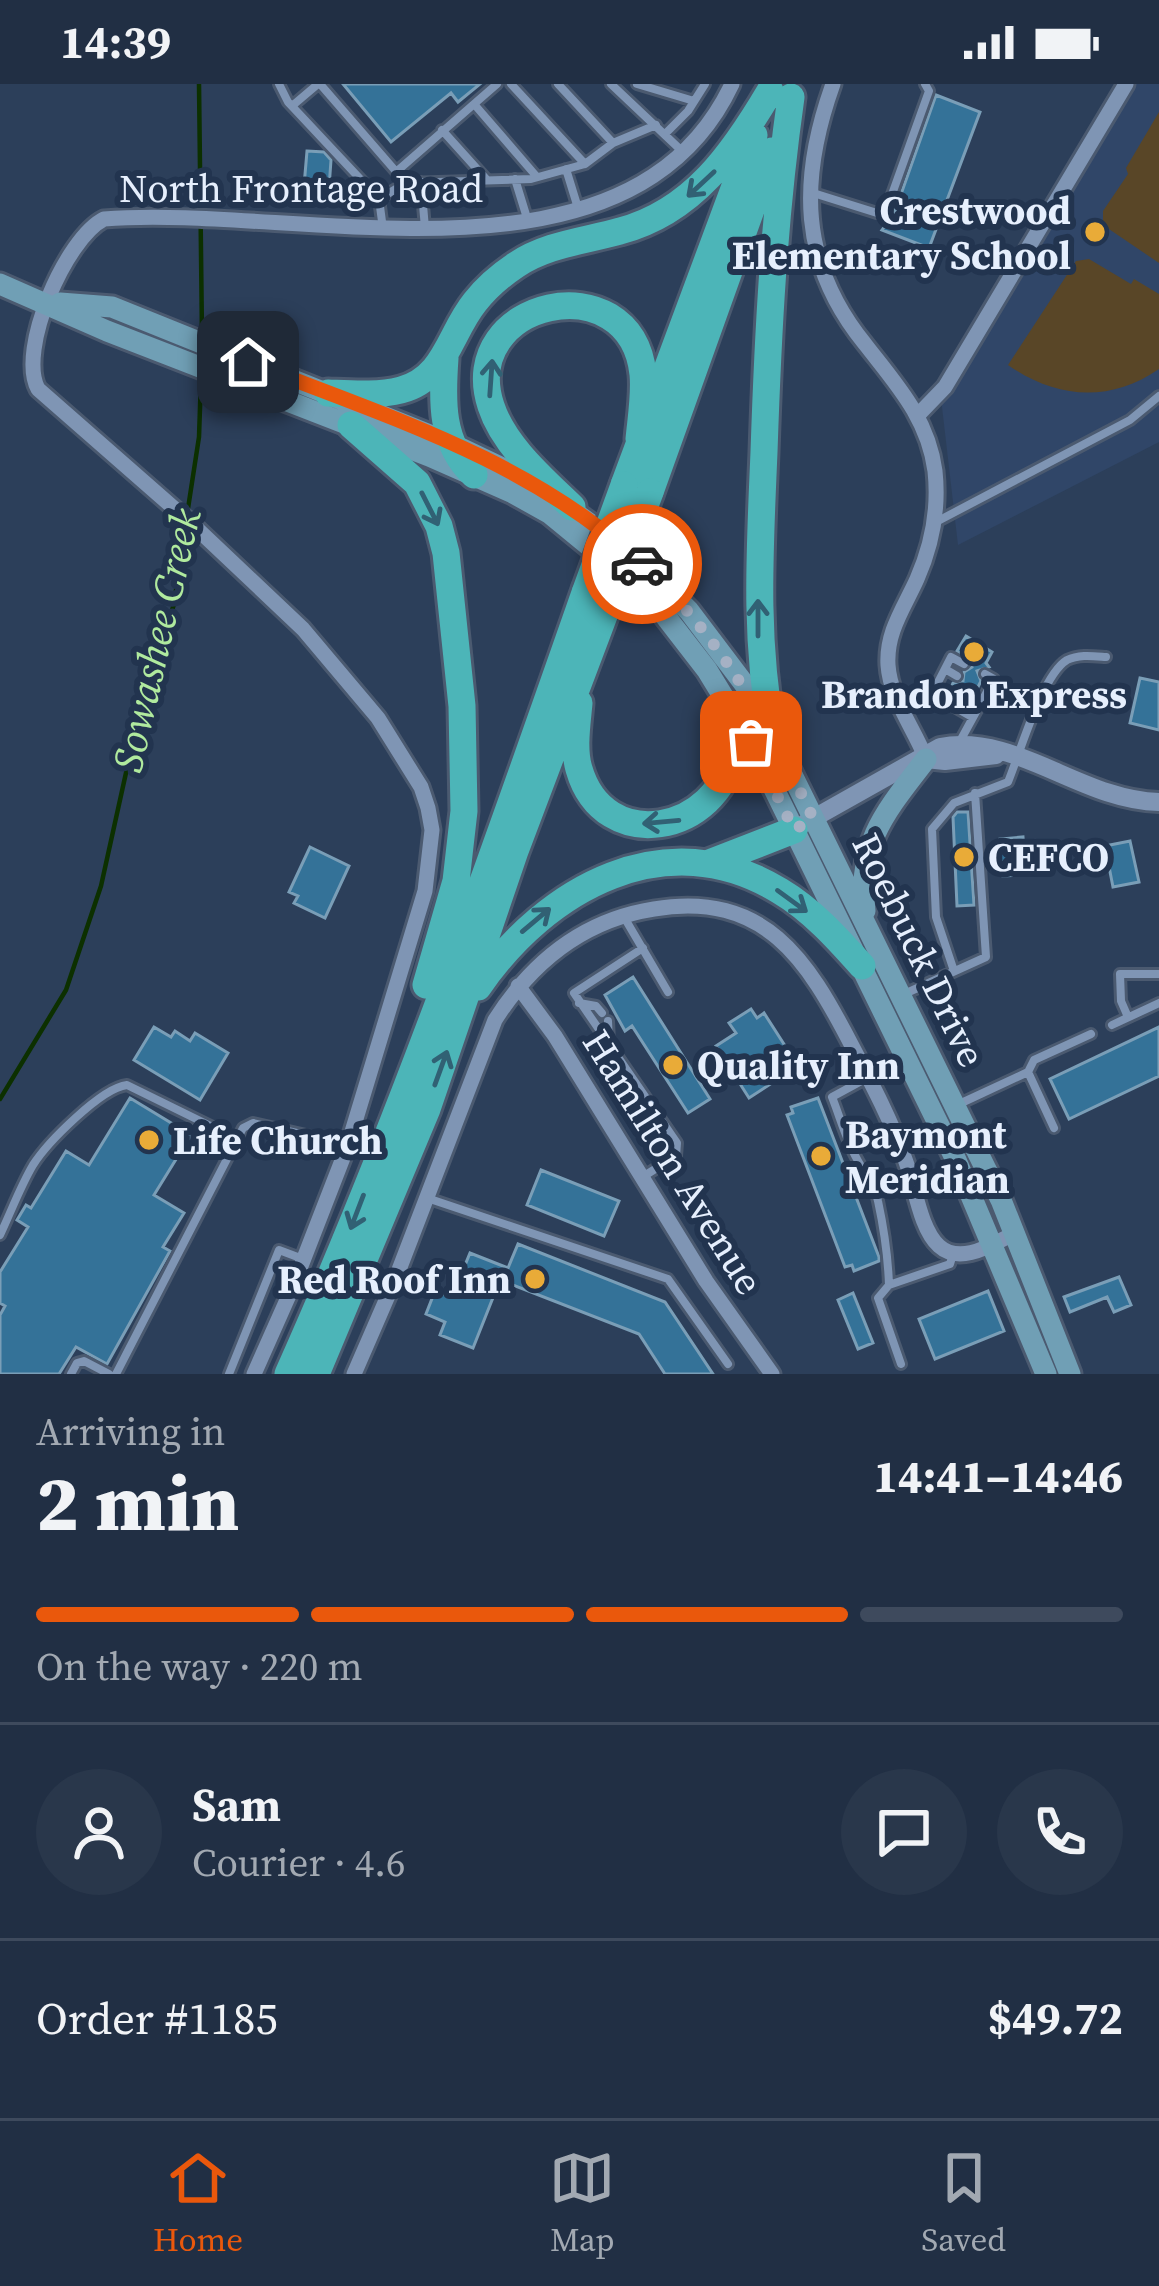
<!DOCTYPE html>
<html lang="en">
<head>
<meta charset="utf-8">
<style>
  body { margin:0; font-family:"Source Serif 4",serif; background:#29374b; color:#f1f3f6; height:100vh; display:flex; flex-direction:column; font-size:45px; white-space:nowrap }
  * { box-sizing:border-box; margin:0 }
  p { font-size:39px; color:#a2a9b2 }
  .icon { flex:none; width:66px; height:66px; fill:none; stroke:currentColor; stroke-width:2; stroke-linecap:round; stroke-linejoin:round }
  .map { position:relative; height:1290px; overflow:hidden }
  .details { display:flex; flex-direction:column; background:#212f44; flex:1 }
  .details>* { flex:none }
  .pin { position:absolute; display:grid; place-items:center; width:102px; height:102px; color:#fff; margin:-51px; border-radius:24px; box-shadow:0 6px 18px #0006 }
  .courier { position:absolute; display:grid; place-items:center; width:120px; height:120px; margin:-60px; border:9px solid #ea580c; border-radius:50%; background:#fff; color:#222; box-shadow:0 3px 15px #0007 }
  .overview em { font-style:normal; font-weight:800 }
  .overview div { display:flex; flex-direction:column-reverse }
  .overview { display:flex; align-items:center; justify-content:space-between; height:204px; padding:0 36px }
  h1 { font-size:78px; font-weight:800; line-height:90px }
  .bar { display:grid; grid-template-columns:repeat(4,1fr); gap:18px 12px; align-content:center; height:144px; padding:0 36px }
  .bar i { height:15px; border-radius:9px; background:#3e4a5d }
  .bar .on { background:#ea580c }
  .bar p { grid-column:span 4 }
  .line { display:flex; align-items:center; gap:30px; padding:0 36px; border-top:3px solid #3e4a5d }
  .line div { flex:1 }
  .round { display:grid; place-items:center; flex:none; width:126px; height:126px; border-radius:63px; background:#29374b }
  .status { display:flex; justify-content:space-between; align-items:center; height:84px; padding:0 60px; background:#212f44; direction:ltr }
  .status svg { height:33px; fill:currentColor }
  .menu { display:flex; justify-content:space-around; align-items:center; height:168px; border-top:3px solid #3e4a5d; background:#212f44; font-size:33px; color:#a2a9b2 }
  .menu a { display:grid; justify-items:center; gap:6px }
  .menu .on { color:#ea580c }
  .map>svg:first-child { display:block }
  .built { fill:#304668 }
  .green { fill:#594627 }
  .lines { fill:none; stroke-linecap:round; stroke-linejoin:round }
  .stream { stroke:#0c3000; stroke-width:4.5 }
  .building { fill:#347298; stroke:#7a9eb7; stroke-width:3 }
  .service-casing { stroke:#4b5a70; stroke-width:14 }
  .minor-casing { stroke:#4b5a70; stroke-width:21 }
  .tertiary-casing { stroke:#4b5a70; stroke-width:24 }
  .secondary-casing { stroke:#4b5a70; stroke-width:27 }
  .motorway-casing { stroke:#4b5a70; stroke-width:33 }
  .service { stroke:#7f95b4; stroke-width:8 }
  .minor { stroke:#7f95b4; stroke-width:15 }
  .tertiary { stroke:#7f95b4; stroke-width:18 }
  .secondary { stroke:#709fb5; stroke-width:21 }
  .motorway { stroke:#4cb5b8; stroke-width:27 }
  .motorway-bridge-casing { stroke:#4b5a70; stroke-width:33; stroke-linecap:butt }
  .motorway-bridge { stroke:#4cb5b8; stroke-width:27 }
  .oneway { stroke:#316174 }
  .done { stroke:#a5b1c4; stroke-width:12; stroke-dasharray:0 21.6 }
  .route { stroke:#ea580c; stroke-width:15 }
  .poi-dot { fill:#e9ab38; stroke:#22344f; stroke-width:4.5 }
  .labels { text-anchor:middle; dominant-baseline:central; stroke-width:12; stroke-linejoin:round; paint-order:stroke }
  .street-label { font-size:39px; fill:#e6effd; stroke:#22344f }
  .poi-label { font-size:39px; font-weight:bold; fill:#e6effd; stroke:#22344f; text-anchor:start }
  .water-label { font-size:42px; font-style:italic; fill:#b0ea9e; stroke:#22344f }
</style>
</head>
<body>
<div class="status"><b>14:39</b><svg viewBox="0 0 49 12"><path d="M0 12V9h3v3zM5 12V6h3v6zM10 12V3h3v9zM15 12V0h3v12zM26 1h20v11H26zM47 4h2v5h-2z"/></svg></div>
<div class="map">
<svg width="1159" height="1290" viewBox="0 0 1159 1290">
  <rect width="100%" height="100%" fill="#2c3f5a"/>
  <path class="built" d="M1122 0H1159V358L958 461 939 297Z"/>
  <path class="green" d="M1159 28V179L1103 141V127L1128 90 1126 84Z
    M1089 175 1131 200 1134 195 1159 210V285C1110 319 1056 315 1008 281L1076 177Z"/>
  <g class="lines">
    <path class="stream" d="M199 0 202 252
      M187 431 199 353 201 294
      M0 1015 66 906 101 802 137 639 174 520 185 443"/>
  </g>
  <path class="building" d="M343 0H480L458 18 451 9 391 58Z
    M936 11 980 28 929 164 882 146 894 130Z
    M307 67 324 68 331 76 329 104 304 102Z
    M966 552 992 568 986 579 989 583 977 587 981 597 970 619 949 608 953 599 963 597 964 588 972 583 970 575 957 567Z
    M1140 594 1159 598V646L1130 639Z
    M957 728H968L974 821 957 822 953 733Z
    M1023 753 1026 791 1003 792 1002 778H988L987 766 1001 765 1000 755Z
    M1130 757 1139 798 1113 803 1105 762Z
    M310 763 349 782 325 834 294 819 298 812 289 808Z
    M633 893 710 1015 688 1029 632 942 625 947 605 911Z
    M751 925 757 934 764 929 798 982 749 1014 716 962 736 949 729 939Z
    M154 943 171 953 175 947 190 957 195 949 228 969 200 1016 134 976Z
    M1159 943V992L1069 1035 1050 995Z
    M130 1014 191 1051 154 1111 184 1129 163 1163 170 1167 107 1280 76 1263 59 1290H0V1231L5 1222 0 1219V1188L28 1143 17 1136 26 1121 31 1124 66 1067 89 1081Z
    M818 1014 879 1173V1177L854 1187 852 1181 845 1183 787 1031 793 1029 791 1023Z
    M541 1086 619 1117 604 1152 527 1121Z
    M518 1160 665 1218 713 1290H665L639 1250 500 1196 473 1264 440 1251 445 1238 426 1230 435 1207 452 1213 470 1169 508 1184Z
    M1119 1193 1131 1221 1114 1228 1107 1213 1070 1228 1064 1213Z
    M988 1207 1004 1247 935 1275 919 1235Z
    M853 1209 873 1259 858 1265 838 1216Z"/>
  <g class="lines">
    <g class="service-casing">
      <path id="service" d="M279 0 288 18 379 115 383 145
        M320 0 406 99 531 95 585 80 511 0
        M558 0 613 59 656 41
        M611 0 684 69
        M637 0 694 17
        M474 20 537 93
        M292 22 318 0
        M442 46 487 96
        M665 50 688 27 705 0
        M585 80 613 59
        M566 85 578 124
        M396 88 497 0
        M515 95 527 134
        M421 98 425 144
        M810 108 877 129 886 127 929 7 925 0
        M379 115 406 99
        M936 438 1130 336 1159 312
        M945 585 957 592
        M932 610 972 633
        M903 625 932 610 951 573 964 580
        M959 659 994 595 985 590
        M624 833 668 908
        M643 864 574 909 677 1059 676 1072 644 1092
        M954 887 936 833 932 745 954 719 1008 698C1020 669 1042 591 1067 576 1079 570 1093 572 1106 573
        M902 911 986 873 975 709
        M579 919 596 922 602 929
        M1128 933 1121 917 1120 890H1159
        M608 937 609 958
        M1112 941 1159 919
        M1028 988 1054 1044
        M867 994 832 1013C840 1033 846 1056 857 1075 864 1089 875 1099 878 1117 884 1145 888 1172 889 1201L950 1180 953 1170
        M957 1021 1028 988 1034 976 1091 950
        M427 1114 668 1195 728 1280
        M0 1151C11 1128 20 1103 33 1081 47 1059 101 1004 127 1001L235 1054
        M889 1201 878 1214 901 1280
        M71 1290 77 1279 84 1277 109 1290
        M116 1290 243 1044 253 1039 346 1060
        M229 1290 279 1166 303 1175"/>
    </g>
    <g class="minor-casing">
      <path id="minor" d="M833 0C799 95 799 179 865 260 896 300 928 334 935 387 939 424 932 461 917 495 904 524 886 548 888 581 890 614 914 644 926 675
        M918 331 945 303 1126 0
        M518 902 555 952 706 1197 772 1290
        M254 1290 294 1200 348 1061 425 807 432 746 428 724 421 703 378 634 303 545 192 440 38 305C17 266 66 154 104 135 294 119 628 220 732 0
        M354 1290 397 1191 495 936C532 878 584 836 654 825 765 807 807 875 852 962 872 1000 892 1038 906 1078 915 1102 920 1145 939 1162 961 1182 994 1159 1015 1149"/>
    </g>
    <g class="tertiary-casing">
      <path id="tertiary" d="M926 675 945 677 996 671
        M805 739 940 663C1017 649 1080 716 1159 718"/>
    </g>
    <g class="secondary-casing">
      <path id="secondary" d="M0 200 107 247 429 372 513 409 549 429 649 511 707 586 751 658 956 1076 1046 1290
        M60 219 112 223 452 360 532 398 633 471 689 527 745 601 772 650 1001 1116 1070 1290
        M865 827C857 758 887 726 926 675"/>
    </g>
    <g class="motorway-casing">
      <path id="motorway" d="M445 274C442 316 440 359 474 391
        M328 309C352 310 378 312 401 306 446 294 449 250 475 218 486 204 501 191 516 181 547 160 585 157 620 147 693 128 734 68 770 7
        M351 341 417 399 439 442 446 469 462 622 464 727 456 797 426 901
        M624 401 754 51
        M650 408 772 67
        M572 423C543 395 504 362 491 322 456 216 631 177 643 290 645 311 641 334 639 355
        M579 619C577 641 573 665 579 685 604 772 719 750 733 667 736 651 732 635 729 620
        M772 650C754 553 760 465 764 368 768 248 774 132 791 13
        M709 779 794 746
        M478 903C546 804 666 737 780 807 812 826 838 855 862 882
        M288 1290C402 1035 494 769 586 506
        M316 1290 427 1025 515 767 608 521"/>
    </g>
    <use href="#service" class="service"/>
    <use href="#minor" class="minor"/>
    <use href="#tertiary" class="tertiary"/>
    <use href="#secondary" class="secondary"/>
    <use href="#motorway" class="motorway"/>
    <g class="motorway-bridge-casing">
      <path id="motorway-bridge" d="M586 506 624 401
        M608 521 650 408"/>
    </g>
    <use href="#motorway-bridge" class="motorway-bridge"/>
  </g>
  <defs><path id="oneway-shaft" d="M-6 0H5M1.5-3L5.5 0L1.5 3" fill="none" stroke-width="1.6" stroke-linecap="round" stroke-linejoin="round" transform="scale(3)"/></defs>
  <g class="oneway">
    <use href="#oneway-shaft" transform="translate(701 100) rotate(137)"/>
    <use href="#oneway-shaft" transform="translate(491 294) rotate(-86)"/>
    <use href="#oneway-shaft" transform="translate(430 425) rotate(63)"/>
    <use href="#oneway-shaft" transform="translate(758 534) rotate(-90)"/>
    <use href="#oneway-shaft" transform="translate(661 738) rotate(175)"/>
    <use href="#oneway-shaft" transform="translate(792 817) rotate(36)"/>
    <use href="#oneway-shaft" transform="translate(536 836) rotate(-40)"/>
    <use href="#oneway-shaft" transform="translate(441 984) rotate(-70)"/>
    <use href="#oneway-shaft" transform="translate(357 1128) rotate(111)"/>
  </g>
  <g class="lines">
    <path class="done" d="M642 480C720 552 768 639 813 734L794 746 751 658"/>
    <path class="route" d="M248 278C386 332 532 377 642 480"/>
  </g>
  <g class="poi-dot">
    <circle cx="1095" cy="148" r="12"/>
    <circle cx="974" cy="568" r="12"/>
    <circle cx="964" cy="773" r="12"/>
    <circle cx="673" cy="981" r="12"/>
    <circle cx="149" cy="1056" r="12"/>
    <circle cx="821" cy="1072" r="12"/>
    <circle cx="535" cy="1195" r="12"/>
  </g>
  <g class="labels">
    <g class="street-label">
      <text x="301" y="104">North Frontage Road</text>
      <text transform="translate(919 866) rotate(64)">Roebuck Drive</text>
      <text transform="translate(673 1078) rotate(58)">Hamilton Avenue</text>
    </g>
    <g class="poi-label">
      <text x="1071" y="126" text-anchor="end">Crestwood<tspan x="1071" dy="45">Elementary School</tspan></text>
      <text x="974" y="610" text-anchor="middle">Brandon Express</text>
      <text x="988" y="773">CEFCO</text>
      <text x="697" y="981">Quality Inn</text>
      <text x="845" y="1050">Baymont<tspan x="845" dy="45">Meridian</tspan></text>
      <text x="173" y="1056">Life Church</text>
      <text x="511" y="1195" text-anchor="end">Red Roof Inn</text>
    </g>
    <g class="water-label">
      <text transform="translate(156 556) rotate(-77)">Sowashee Creek</text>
    </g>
  </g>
</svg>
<div class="pin" style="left:751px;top:658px;background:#ea580c"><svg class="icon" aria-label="bag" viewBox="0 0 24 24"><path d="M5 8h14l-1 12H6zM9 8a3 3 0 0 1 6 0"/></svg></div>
<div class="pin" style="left:248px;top:278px;background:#1f2937"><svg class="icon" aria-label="home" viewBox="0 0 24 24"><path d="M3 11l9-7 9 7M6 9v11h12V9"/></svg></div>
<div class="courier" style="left:642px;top:480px"><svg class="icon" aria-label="car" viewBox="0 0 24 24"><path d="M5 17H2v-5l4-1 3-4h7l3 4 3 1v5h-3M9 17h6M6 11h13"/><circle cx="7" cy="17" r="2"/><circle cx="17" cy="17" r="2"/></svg></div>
</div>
<section class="details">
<div class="overview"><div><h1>2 min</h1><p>Arriving in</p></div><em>14:41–14:46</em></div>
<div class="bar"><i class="on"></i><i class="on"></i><i class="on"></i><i></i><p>On the way · 220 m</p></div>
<div class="line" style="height:216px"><a class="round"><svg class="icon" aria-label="person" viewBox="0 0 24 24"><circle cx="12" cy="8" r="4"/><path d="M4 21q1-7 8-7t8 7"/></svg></a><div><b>Sam</b><p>Courier · 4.6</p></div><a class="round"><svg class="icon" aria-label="chat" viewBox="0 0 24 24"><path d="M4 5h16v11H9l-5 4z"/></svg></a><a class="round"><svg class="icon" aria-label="phone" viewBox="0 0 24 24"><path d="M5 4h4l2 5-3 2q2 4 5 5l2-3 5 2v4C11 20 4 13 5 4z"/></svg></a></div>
<div class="line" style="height:156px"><div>Order #1185</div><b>$49.72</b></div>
</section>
<nav class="menu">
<a class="on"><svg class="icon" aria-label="home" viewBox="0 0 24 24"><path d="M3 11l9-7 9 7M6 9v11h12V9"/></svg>Home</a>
<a><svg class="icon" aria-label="map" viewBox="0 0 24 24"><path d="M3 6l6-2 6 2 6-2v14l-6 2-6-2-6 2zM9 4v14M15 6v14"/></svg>Map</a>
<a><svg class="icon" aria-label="saved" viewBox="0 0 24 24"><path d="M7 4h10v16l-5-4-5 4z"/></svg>Saved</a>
</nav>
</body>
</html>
